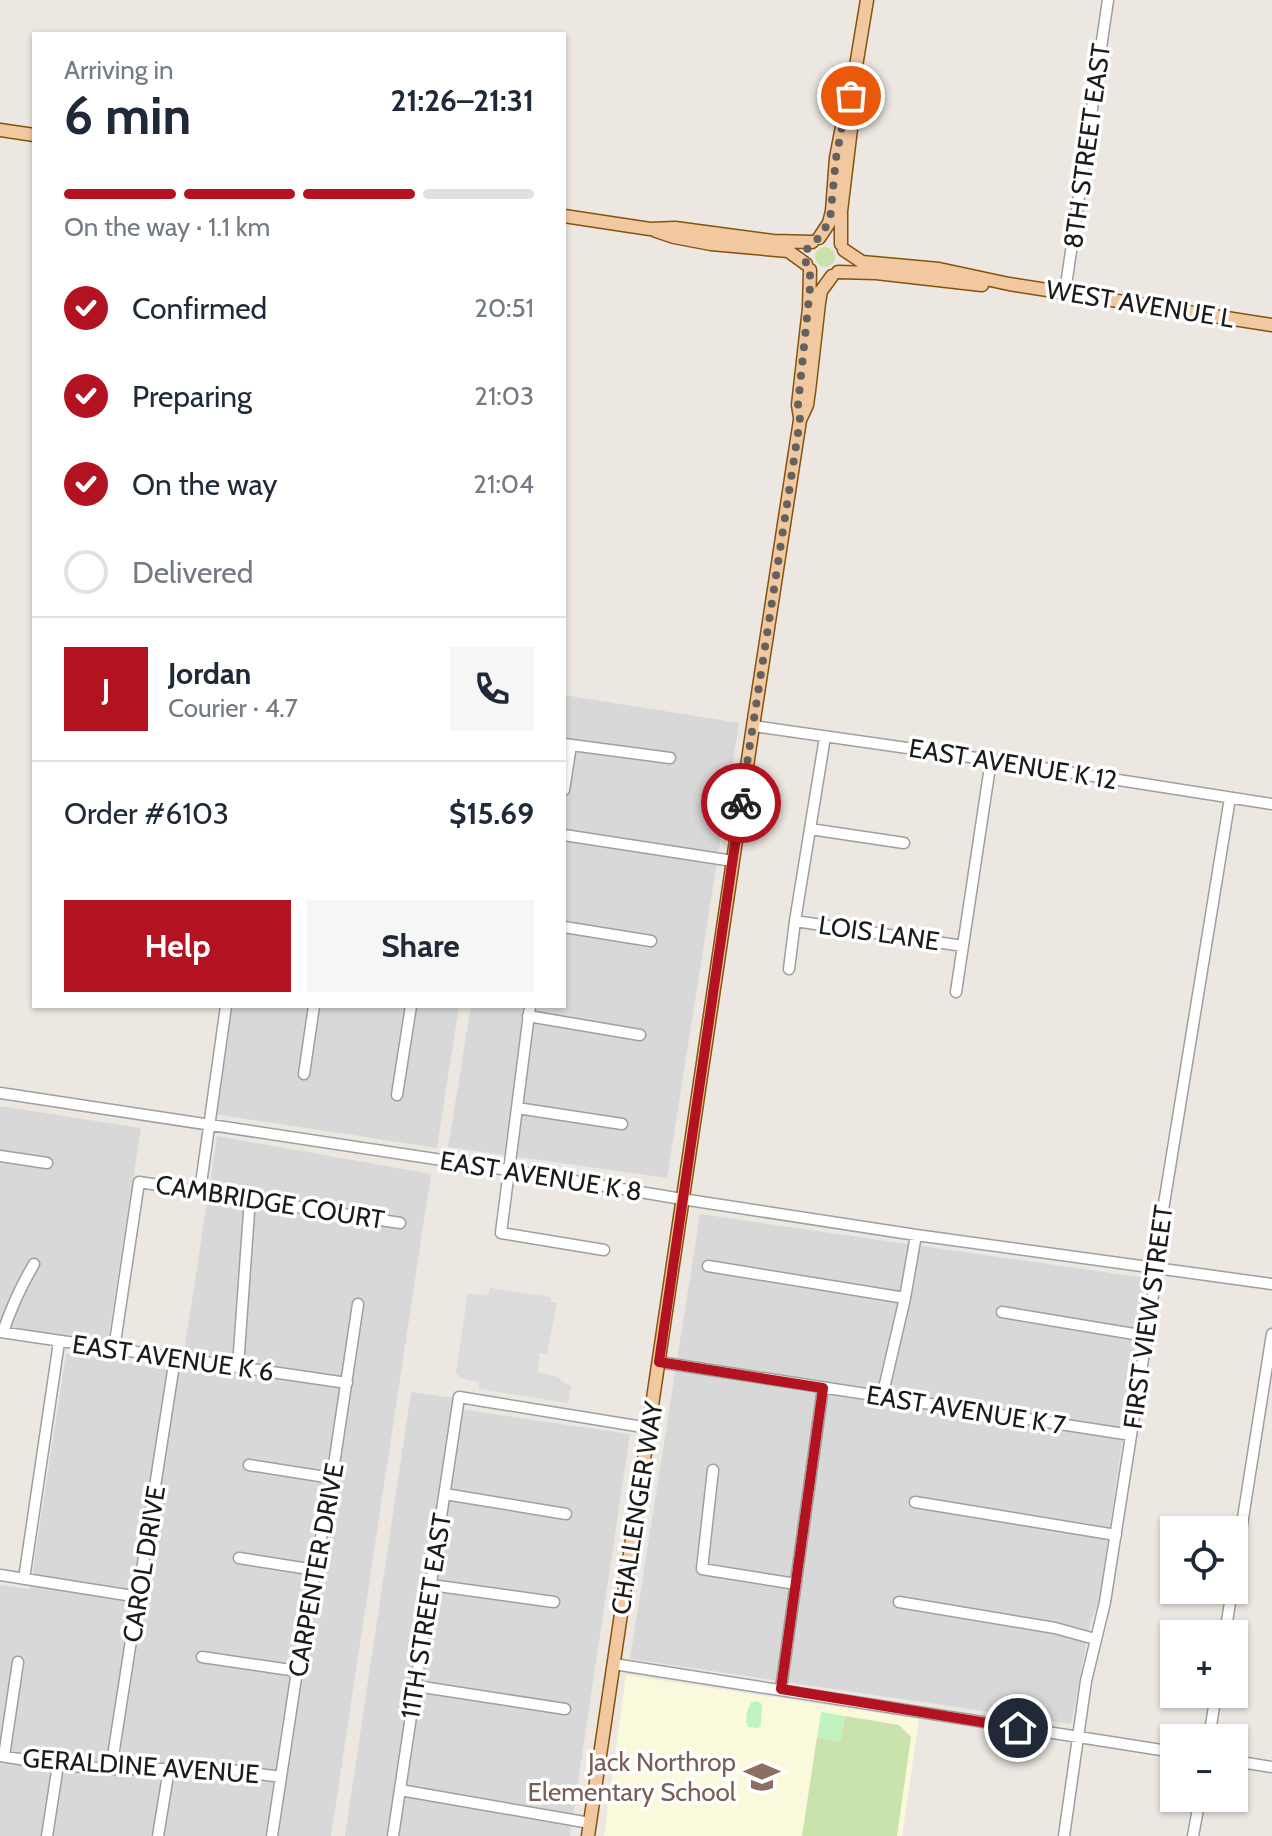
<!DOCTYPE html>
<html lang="en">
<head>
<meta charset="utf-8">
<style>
  body { margin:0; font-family:Cabin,sans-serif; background:#f6f6f7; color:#1f2937; height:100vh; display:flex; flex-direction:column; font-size:30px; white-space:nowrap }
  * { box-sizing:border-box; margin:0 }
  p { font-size:26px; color:#747a83 }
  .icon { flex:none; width:44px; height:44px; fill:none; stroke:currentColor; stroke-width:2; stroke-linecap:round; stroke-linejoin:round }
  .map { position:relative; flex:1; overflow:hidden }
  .panel { position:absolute; left:32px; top:32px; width:534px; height:976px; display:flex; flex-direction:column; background:#fff; border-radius:0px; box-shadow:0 2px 6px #0004 }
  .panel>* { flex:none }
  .fabs { position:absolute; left:1160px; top:1516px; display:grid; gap:16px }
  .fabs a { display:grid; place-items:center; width:88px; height:88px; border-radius:0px; background:#fff; box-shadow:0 2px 6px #0004; font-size:40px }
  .pin { position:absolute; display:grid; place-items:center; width:68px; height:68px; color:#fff; margin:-34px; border:4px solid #fff; border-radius:50%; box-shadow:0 2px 8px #0007 }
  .courier { position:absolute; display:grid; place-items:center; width:80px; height:80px; margin:-40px; border:6px solid #b31320; border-radius:50%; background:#fff; color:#222; box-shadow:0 2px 10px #0007 }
  .headline em { font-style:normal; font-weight:700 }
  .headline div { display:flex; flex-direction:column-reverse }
  .headline { display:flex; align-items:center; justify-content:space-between; height:136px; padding:0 32px }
  h1 { font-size:52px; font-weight:700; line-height:60px }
  .bar { display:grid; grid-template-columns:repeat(4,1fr); gap:12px 8px; align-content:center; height:96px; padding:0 32px }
  .bar i { height:10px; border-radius:6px; background:#e0e1e3 }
  .bar .on { background:#b31320 }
  .bar p { grid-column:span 4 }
  .line { display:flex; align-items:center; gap:20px; padding:0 32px; border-top:2px solid #e0e1e3 }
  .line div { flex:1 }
  .round { display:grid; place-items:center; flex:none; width:84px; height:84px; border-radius:0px; background:#f6f6f7 }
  ol { padding:0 32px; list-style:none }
  li { display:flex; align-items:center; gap:24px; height:88px }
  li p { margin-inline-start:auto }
  li .icon { padding:8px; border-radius:50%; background:#b31320; color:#fff; stroke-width:4 }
  li:last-child { color:#747a83 }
  li i { width:44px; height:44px; border:4px solid #e0e1e3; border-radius:50% }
  .cta { display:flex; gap:16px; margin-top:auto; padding:16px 32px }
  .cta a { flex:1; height:92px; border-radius:0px; background:#b31320; color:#fff; font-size:32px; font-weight:700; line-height:92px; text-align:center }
  .cta a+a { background:#f6f6f7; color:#1f2937 }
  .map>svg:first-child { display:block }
  .residential { fill:#d9d8d8 }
  .education { fill:#fbf9db }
  .grass { fill:#cae2ab }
  .park { fill:#c1f3c1 }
  .parking { fill:#dbdbdb }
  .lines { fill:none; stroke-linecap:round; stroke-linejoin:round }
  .minor-casing { stroke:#9f9f9f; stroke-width:13 }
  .major-casing { stroke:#84530e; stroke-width:15 }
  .minor { stroke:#fff; stroke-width:10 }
  .major { stroke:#f2c8a0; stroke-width:12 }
  .done { stroke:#646260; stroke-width:8; stroke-dasharray:0 14.4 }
  .route { stroke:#b31320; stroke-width:10 }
  .labels { text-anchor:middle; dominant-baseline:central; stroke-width:7; stroke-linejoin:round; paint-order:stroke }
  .street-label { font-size:26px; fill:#1b1b1b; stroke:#fff }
  .education-label { font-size:26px; fill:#785e54; stroke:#fff; text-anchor:end }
</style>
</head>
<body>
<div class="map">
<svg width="1272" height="1836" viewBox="0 0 1272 1836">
  <rect width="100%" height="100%" fill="#ece7e1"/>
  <path class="residential" d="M564 695 739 723 667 1178 448 1147 471 1006H564Z
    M231 1006H459L437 1148 214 1114Z
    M0 1106 141 1128 108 1340 0 1327Z
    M217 1136 431 1174 331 1836H0V1585L30 1589 66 1353 181 1372Z
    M700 1214 1146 1278 1099 1601 1090 1624 1071 1724 630 1659Z
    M411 1392 453 1398 452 1408 630 1434 570 1836H345Z"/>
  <path class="education" d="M626 1675 919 1719 902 1836H604Z"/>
  <path class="grass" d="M815 257a10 10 0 1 1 20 0a10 10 0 1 1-20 0Z
    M845 1716 899 1725 911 1737 897 1836H802L817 1737 840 1741Z"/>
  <path class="park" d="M757 1701 762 1704 761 1725 758 1728 748 1727C744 1721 747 1707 752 1702Z
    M821 1712 845 1716 840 1741 817 1737Z"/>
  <path class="parking" d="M490 1288 551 1297V1302L557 1303 547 1354 540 1353 537 1372 558 1377 564 1383 571 1386 568 1403 479 1389V1382L460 1378 456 1372 468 1293 488 1296Z"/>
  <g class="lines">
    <g class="minor-casing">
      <path id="minor" d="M1065 292 1108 0
        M753 726 991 760 1272 804
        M564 744 670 758
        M564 790 571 745
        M810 829 904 843
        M564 835 733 861
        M795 921 963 946
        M564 927 651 941
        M789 969 795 921 825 737
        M956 992 991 760
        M530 1006 501 1233 604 1250
        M528 1016 640 1035
        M304 1074 314 1006
        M0 1093 508 1170 682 1199 916 1235 1272 1284
        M397 1095 411 1006
        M517 1108 622 1124
        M0 1156 47 1163
        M200 1191 226 1006
        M708 1266 905 1298
        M1002 1312 1146 1336
        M0 1332 347 1383
        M3 1332C11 1308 21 1286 34 1264
        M114 1349 139 1182 400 1223
        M659 1362 1131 1435
        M238 1366 250 1198
        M882 1397 905 1298 916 1235
        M249 1465 332 1478
        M713 1470 702 1569 796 1584
        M445 1494 566 1514
        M915 1502 1116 1535
        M239 1558 315 1570
        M0 1575 139 1597
        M1234 1575 1272 1334
        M24 1579 59 1342
        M431 1585 554 1602
        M899 1602 1055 1628 1095 1639
        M1225 1634 1232 1590
        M202 1657 297 1671
        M614 1664 1174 1752
        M416 1686 565 1709
        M781 1689 823 1388
        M1209 1738 1216 1694
        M0 1756 58 1765 111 1769H223L281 1777
        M4 1756 18 1662
        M1234 1761 1272 1767
        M111 1769 175 1358
        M400 1790 590 1823
        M47 1836 58 1765
        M158 1836 169 1769
        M272 1836 297 1671 332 1478 358 1304
        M393 1836 459 1397 649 1428
        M1064 1836 1086 1681 1105 1602 1155 1282 1156 1253 1230 798
        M1193 1836 1200 1798"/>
    </g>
    <g class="major-casing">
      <path id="major" d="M0 130 34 135
        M564 216 650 229 675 228 773 241 812 242
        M656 231 674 237 711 244 788 251 806 264
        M819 238 829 223 832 211 836 158 845 111 851 96 867 0
        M841 244V211L853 112 852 100
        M844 250 862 262 939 269 1009 284 1272 325
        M838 272 876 273 982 285
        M800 417 798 405 809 308 810 270
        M588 1836 753 726 800 420 807 405 809 391 819 303 821 291 832 276"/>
    </g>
    <use href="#minor" class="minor"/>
    <use href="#major" class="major"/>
  </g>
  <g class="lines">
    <path class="done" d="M741 803 800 420 798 405 810 288V270L806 264 805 252 812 242 819 238 830 220 836 158 845 111 851 96"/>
    <path class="route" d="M741 803 659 1362 823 1388 781 1689 1018 1728"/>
  </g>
  <defs>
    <g id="school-bare" transform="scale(2.76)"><path d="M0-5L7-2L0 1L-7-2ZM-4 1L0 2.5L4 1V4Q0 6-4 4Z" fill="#8d6e63" stroke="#fff" stroke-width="2.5" paint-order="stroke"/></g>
  </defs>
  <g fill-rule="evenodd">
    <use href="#school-bare" x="762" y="1777"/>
  </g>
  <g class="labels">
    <g class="street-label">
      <text transform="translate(1087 146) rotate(-82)">8TH STREET EAST</text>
      <text transform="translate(1140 304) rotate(9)">WEST AVENUE L</text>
      <text transform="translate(1013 764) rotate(9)">EAST AVENUE K 12</text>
      <text transform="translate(879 933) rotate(8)">LOIS LANE</text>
      <text transform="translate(541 1176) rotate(9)">EAST AVENUE K 8</text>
      <text transform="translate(270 1202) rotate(9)">CAMBRIDGE COURT</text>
      <text transform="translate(1148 1317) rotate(-82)">FIRST VIEW STREET</text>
      <text transform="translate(173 1358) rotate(8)">EAST AVENUE K 6</text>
      <text transform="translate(966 1410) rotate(9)">EAST AVENUE K 7</text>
      <text transform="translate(637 1508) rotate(-81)">CHALLENGER WAY</text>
      <text transform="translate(144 1564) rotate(-81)">CAROL DRIVE</text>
      <text transform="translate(316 1570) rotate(-80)">CARPENTER DRIVE</text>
      <text transform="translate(426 1616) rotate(-81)">11TH STREET EAST</text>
      <text transform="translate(141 1766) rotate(4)">GERALDINE AVENUE</text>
    </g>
    <g class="education-label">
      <text x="736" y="1762">Jack Northrop<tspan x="736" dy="30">Elementary School</tspan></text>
    </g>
  </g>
</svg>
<div class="fabs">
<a><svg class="icon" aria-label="locate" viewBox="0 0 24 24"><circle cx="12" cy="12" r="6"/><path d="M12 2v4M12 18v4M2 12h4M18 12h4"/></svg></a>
<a>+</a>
<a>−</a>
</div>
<div class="pin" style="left:851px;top:96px;background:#ea580c"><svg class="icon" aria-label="bag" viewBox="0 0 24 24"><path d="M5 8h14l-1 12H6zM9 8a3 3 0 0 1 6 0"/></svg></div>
<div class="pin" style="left:1018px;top:1728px;background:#1f2937"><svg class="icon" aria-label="home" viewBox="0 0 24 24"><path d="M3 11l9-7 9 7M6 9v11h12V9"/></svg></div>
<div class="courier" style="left:741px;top:803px"><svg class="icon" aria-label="bike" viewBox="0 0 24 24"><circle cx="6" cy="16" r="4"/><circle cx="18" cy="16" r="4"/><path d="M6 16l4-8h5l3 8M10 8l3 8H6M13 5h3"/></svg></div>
<section class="panel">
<div class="headline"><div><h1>6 min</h1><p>Arriving in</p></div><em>21:26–21:31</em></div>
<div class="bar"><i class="on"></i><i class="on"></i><i class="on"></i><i></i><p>On the way · 1.1 km</p></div>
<ol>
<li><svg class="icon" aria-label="check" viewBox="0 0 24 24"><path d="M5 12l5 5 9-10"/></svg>Confirmed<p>20:51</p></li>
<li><svg class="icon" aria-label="check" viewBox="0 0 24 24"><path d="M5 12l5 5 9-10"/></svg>Preparing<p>21:03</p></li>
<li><svg class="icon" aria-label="check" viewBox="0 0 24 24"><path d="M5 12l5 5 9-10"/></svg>On the way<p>21:04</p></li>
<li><i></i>Delivered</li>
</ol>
<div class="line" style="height:144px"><b class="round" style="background:#b31320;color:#fff">J</b><div><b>Jordan</b><p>Courier · 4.7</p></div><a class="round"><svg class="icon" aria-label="phone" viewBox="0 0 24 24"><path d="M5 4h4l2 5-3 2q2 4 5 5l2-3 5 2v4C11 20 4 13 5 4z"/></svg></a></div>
<div class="line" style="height:104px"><div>Order #6103</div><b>$15.69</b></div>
<div class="cta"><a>Help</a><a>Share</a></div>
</section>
</div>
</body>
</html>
